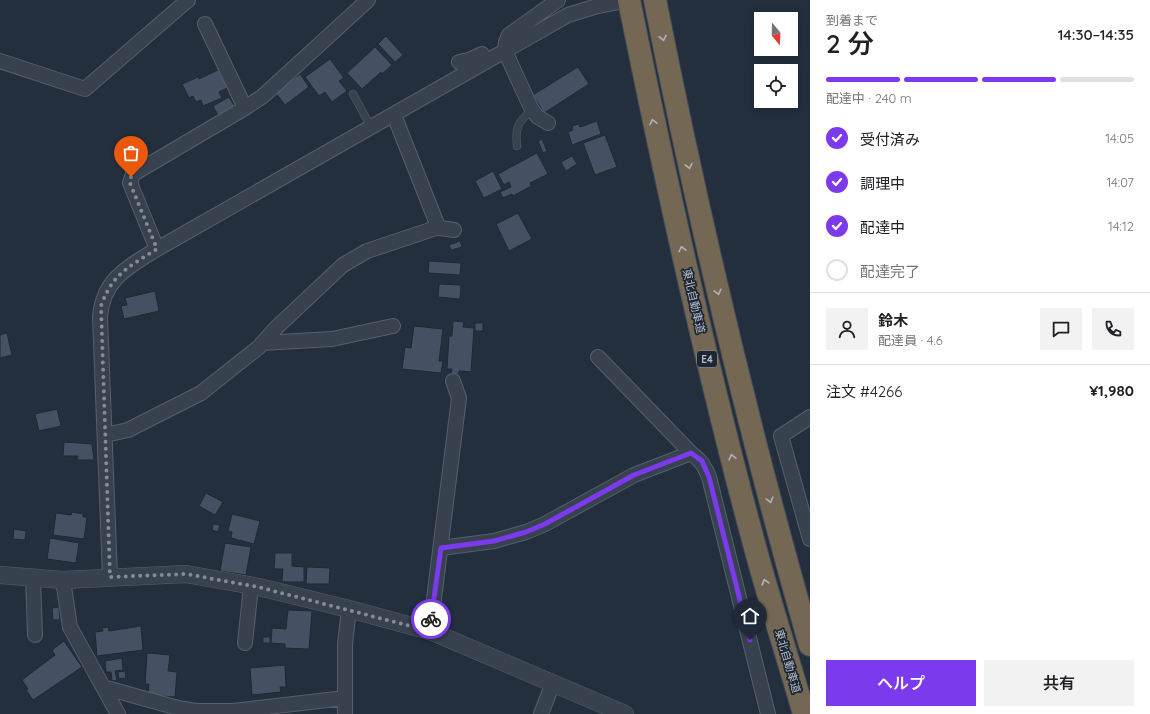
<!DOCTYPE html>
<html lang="ja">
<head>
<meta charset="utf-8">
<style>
  body { margin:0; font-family:Quicksand,"Noto Sans JP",sans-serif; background:#f2f2f2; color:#202124; height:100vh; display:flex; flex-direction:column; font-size:15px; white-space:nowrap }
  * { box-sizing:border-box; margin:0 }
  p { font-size:13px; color:#757577 }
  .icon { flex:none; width:22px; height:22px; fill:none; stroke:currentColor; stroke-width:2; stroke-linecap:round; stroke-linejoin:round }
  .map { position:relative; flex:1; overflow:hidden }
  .drawer { display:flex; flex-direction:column; background:#fff; width:340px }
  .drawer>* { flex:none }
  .needle { width:26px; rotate:161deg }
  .fabs { position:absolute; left:754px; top:12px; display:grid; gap:8px }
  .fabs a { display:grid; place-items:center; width:44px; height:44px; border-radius:0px; background:#fff; box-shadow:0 2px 10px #0003; font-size:20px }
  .pin { position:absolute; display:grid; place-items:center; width:34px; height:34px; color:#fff; margin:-41px -17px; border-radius:50% 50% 50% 0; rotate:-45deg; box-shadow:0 0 4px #0007 }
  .pin .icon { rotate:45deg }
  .courier { position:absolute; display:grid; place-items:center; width:40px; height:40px; margin:-20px; border:3px solid #7c3aed; border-radius:50%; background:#fff; color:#222; box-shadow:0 1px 5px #0007 }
  .head em { font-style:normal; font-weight:600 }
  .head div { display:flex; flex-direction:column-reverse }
  .head { display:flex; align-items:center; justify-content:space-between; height:68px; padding:0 16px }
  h1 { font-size:26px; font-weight:600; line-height:30px }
  .bar { display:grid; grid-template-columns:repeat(4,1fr); gap:6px 4px; align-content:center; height:48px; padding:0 16px }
  .bar i { height:5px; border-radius:3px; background:#e0e0e0 }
  .bar .on { background:#7c3aed }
  .bar p { grid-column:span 4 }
  .line { display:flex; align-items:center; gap:10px; padding:0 16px; border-top:1px solid #e0e0e0 }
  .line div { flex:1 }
  .round { display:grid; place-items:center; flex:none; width:42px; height:42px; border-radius:0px; background:#f2f2f2 }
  ol { padding:0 16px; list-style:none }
  li { display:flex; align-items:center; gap:12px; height:44px }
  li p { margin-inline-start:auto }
  li .icon { padding:4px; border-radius:50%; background:#7c3aed; color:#fff; stroke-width:4 }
  li:last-child { color:#757577 }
  li i { width:22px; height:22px; border:2px solid #e0e0e0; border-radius:50% }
  .button { display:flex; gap:8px; margin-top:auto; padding:8px 16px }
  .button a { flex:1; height:46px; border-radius:0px; background:#7c3aed; color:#fff; font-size:16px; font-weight:600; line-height:46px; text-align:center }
  .button a+a { background:#f2f2f2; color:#202124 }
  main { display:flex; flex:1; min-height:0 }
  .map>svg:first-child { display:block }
  .building { fill:#455162; stroke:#1f2835 }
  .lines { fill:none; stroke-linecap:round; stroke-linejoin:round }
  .service-casing { stroke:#565f6c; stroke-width:8 }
  .minor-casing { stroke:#565f6c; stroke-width:16 }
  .tertiary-casing { stroke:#565f6c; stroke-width:18 }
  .motorway-casing { stroke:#434c59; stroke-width:24 }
  .service { stroke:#38414e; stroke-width:7 }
  .minor { stroke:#38414e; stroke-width:14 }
  .tertiary { stroke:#38414e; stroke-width:17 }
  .motorway { stroke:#746855; stroke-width:22 }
  .oneway { stroke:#aeb4bd }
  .done { stroke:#828b98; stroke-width:4; stroke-dasharray:0 7.2 }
  .route { stroke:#7c3aed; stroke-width:5 }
  .labels { text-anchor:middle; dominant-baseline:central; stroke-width:3.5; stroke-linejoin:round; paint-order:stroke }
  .shield { fill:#1d2633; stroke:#878f9c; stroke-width:1 }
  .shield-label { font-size:10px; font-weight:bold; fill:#b4bcc9 }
  .street-label { font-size:11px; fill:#b4bcc9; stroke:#1d2633 }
</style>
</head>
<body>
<main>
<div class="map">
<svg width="810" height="714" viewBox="0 0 810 714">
  <rect width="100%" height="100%" fill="#242f3e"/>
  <path class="building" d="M386 36 403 55 395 62 378 44Z
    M375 47 392 65 382 74 381 72 362 89 347 73Z
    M330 59 344 78 339 81 347 91 332 102 325 92 319 96 305 77Z
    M578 67 589 84 544 113 533 95Z
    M220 69 229 87 219 92 222 98 203 106 201 100 196 102 193 96 189 98 182 84 198 77 199 79Z
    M300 74 309 87 285 105 275 92Z
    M229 97 235 107 219 117 213 106Z
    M597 121 601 134 572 145 568 132 573 130 572 126 579 124 580 127Z
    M605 135 617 167 595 175 583 143Z
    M542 139 547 151 543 153 538 141Z
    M537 153 548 174 530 183 531 186 513 196 512 194 503 198 500 192 511 187 509 182 504 185 498 174Z
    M572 156 577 164 566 171 561 162Z
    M493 171 502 189 484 198 475 181Z
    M518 213 532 239 509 251 496 224Z
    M460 241 462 247 451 250 449 245Z
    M429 261 461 263 460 275 428 273Z
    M439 284 461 285 460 299 438 297Z
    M155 291 159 311 124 319 121 306 127 305 125 298Z
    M453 321 464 322 463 327 474 328 471 372 459 371V374H451L452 369H447L449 336H452Z
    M475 323H483V331H475Z
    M414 326 443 329 439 361H443L441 373 402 369 405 347 411 348Z
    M7 333 12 355 0 358V335Z
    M57 409 61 426 39 431 35 414Z
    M64 442 92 444 94 460H77L78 456H63Z
    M206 493 223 502 215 515 199 506Z
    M72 512 83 514V517H87L84 539 53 535 56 513 71 515Z
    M232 514 260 521 254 544 231 538 232 532 228 531Z
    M213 524 220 525 218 532 212 530Z
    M14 529 26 531 25 540 13 539Z
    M50 538 79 543 76 563 47 559Z
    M225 543 251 547 246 575 220 571Z
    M275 553H292V566L304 567V582H282L283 569H274Z
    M307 567 330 568 329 584H306Z
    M59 607 60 620H53L52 608Z
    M288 610 312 611 309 649 285 648V644L271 643 272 628 286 629Z
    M141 626 143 650 97 656 95 632 103 631 102 628 108 627 109 631Z
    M263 637H270V643H263Z
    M64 641 82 667 33 700 26 690 28 689 22 680 55 655 52 650Z
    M147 653 170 655 168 671 177 672 175 697 148 695 149 684H145Z
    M122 658 123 670 115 671 117 680 112 681 111 672H106L105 661Z
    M285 665 286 687H280L281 692 252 695 250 668Z
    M125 671 126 678 119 679 118 672Z"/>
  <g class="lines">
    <g class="service-casing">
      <path id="service" d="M353 94 371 127
        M517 146C515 127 518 122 532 110"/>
    </g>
    <g class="minor-casing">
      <path id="minor" d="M205 24 245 108
        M0 61 85 89 188 0
        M459 62 469 60 482 54
        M394 115 437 224 440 228 454 230
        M548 123 538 117 532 110 505 51 506 42 509 35 558 0
        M157 249 130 183 133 174 245 108 263 96 368 0
        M262 343 332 339 393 326
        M598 357 691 453C701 461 704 465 709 477L768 714
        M810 417 781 436 810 539
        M105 435 128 430 201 393 259 347 276 328 343 265 367 251 439 227
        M441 548 494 541 526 532 545 524 634 475 691 453
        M110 577 100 317C103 279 128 267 157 249L568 15 594 7 629 0
        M33 578 35 635
        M63 580 70 627 118 714
        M430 631 459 398 453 381
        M245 643 251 586
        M103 687 178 708 196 711H233L345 698
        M345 714V644L349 609
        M541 714 553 683"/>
    </g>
    <g class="tertiary-casing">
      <path id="tertiary" d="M0 575 63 580 186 574 259 587 349 609 430 631 625 714"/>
    </g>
    <g class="motorway-casing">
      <path id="motorway" d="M629 0C666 183 706 367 755 547 770 603 788 658 804 714
        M655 0C698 217 749 432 810 645"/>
    </g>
    <use href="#service" class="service"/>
    <use href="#minor" class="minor"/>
    <use href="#tertiary" class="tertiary"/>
    <use href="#motorway" class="motorway"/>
  </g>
  <defs><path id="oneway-chevron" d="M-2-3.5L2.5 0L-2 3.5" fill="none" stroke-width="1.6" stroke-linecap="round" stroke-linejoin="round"/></defs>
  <g class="oneway">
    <use href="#oneway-chevron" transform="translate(663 38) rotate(79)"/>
    <use href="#oneway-chevron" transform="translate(653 122) rotate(-102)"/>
    <use href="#oneway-chevron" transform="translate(689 166) rotate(77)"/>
    <use href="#oneway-chevron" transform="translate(682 249) rotate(-103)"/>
    <use href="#oneway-chevron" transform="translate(718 292) rotate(77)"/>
    <use href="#oneway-chevron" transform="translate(732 457) rotate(-104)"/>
    <use href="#oneway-chevron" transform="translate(770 500) rotate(75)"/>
    <use href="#oneway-chevron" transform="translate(765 582) rotate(-106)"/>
  </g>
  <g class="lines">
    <path class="done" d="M131 177 130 183 157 249C130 266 112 274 101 306L110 577 186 574 258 587 430 631 431 619"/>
    <path class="route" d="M431 619 441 548 494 541 526 532 545 524 634 475 691 453 702 461 709 477 750 640"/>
  </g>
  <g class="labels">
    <rect class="shield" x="697" y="351" width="20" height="16" rx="3"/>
    <g class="shield-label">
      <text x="707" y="359">E4</text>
    </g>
    <g class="street-label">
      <text transform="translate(694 301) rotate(77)">東北自動車道</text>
      <text transform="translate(788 661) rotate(74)">東北自動車道</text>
    </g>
  </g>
</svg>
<div class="fabs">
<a><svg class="needle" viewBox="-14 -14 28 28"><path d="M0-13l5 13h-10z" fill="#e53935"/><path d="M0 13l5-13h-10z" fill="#757577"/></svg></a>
<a><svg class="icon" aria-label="locate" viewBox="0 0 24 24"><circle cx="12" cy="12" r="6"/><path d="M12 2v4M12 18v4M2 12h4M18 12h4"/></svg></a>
</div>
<div class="pin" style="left:131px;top:177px;background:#ea580c"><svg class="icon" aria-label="bag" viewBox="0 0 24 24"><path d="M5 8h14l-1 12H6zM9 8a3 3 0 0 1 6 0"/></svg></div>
<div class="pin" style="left:750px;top:640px;background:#1f2937"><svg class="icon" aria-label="home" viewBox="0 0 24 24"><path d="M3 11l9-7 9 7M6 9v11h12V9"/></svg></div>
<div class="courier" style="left:431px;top:619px"><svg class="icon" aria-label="bike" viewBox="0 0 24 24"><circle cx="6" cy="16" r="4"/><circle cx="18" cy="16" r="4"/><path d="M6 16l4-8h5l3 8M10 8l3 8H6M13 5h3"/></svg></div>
</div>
<section class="drawer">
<div class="head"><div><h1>2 分</h1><p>到着まで</p></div><em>14:30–14:35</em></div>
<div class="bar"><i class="on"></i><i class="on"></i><i class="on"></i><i></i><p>配達中 · 240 m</p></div>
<ol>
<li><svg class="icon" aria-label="check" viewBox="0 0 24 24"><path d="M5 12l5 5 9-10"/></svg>受付済み<p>14:05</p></li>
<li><svg class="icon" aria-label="check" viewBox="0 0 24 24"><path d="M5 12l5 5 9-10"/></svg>調理中<p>14:07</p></li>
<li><svg class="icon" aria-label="check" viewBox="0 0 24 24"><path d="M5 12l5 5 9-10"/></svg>配達中<p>14:12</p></li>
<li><i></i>配達完了</li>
</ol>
<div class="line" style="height:72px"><a class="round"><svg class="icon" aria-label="person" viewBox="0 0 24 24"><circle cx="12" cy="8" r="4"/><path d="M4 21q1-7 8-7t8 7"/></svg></a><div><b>鈴木</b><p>配達員 · 4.6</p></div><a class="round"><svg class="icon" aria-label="chat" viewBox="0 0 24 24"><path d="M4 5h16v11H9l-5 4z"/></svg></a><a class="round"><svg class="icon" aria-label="phone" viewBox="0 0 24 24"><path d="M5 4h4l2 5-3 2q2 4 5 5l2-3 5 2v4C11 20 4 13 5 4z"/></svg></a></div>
<div class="line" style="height:52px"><div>注文 #4266</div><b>¥1,980</b></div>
<div class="button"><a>ヘルプ</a><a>共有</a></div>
</section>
</main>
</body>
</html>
